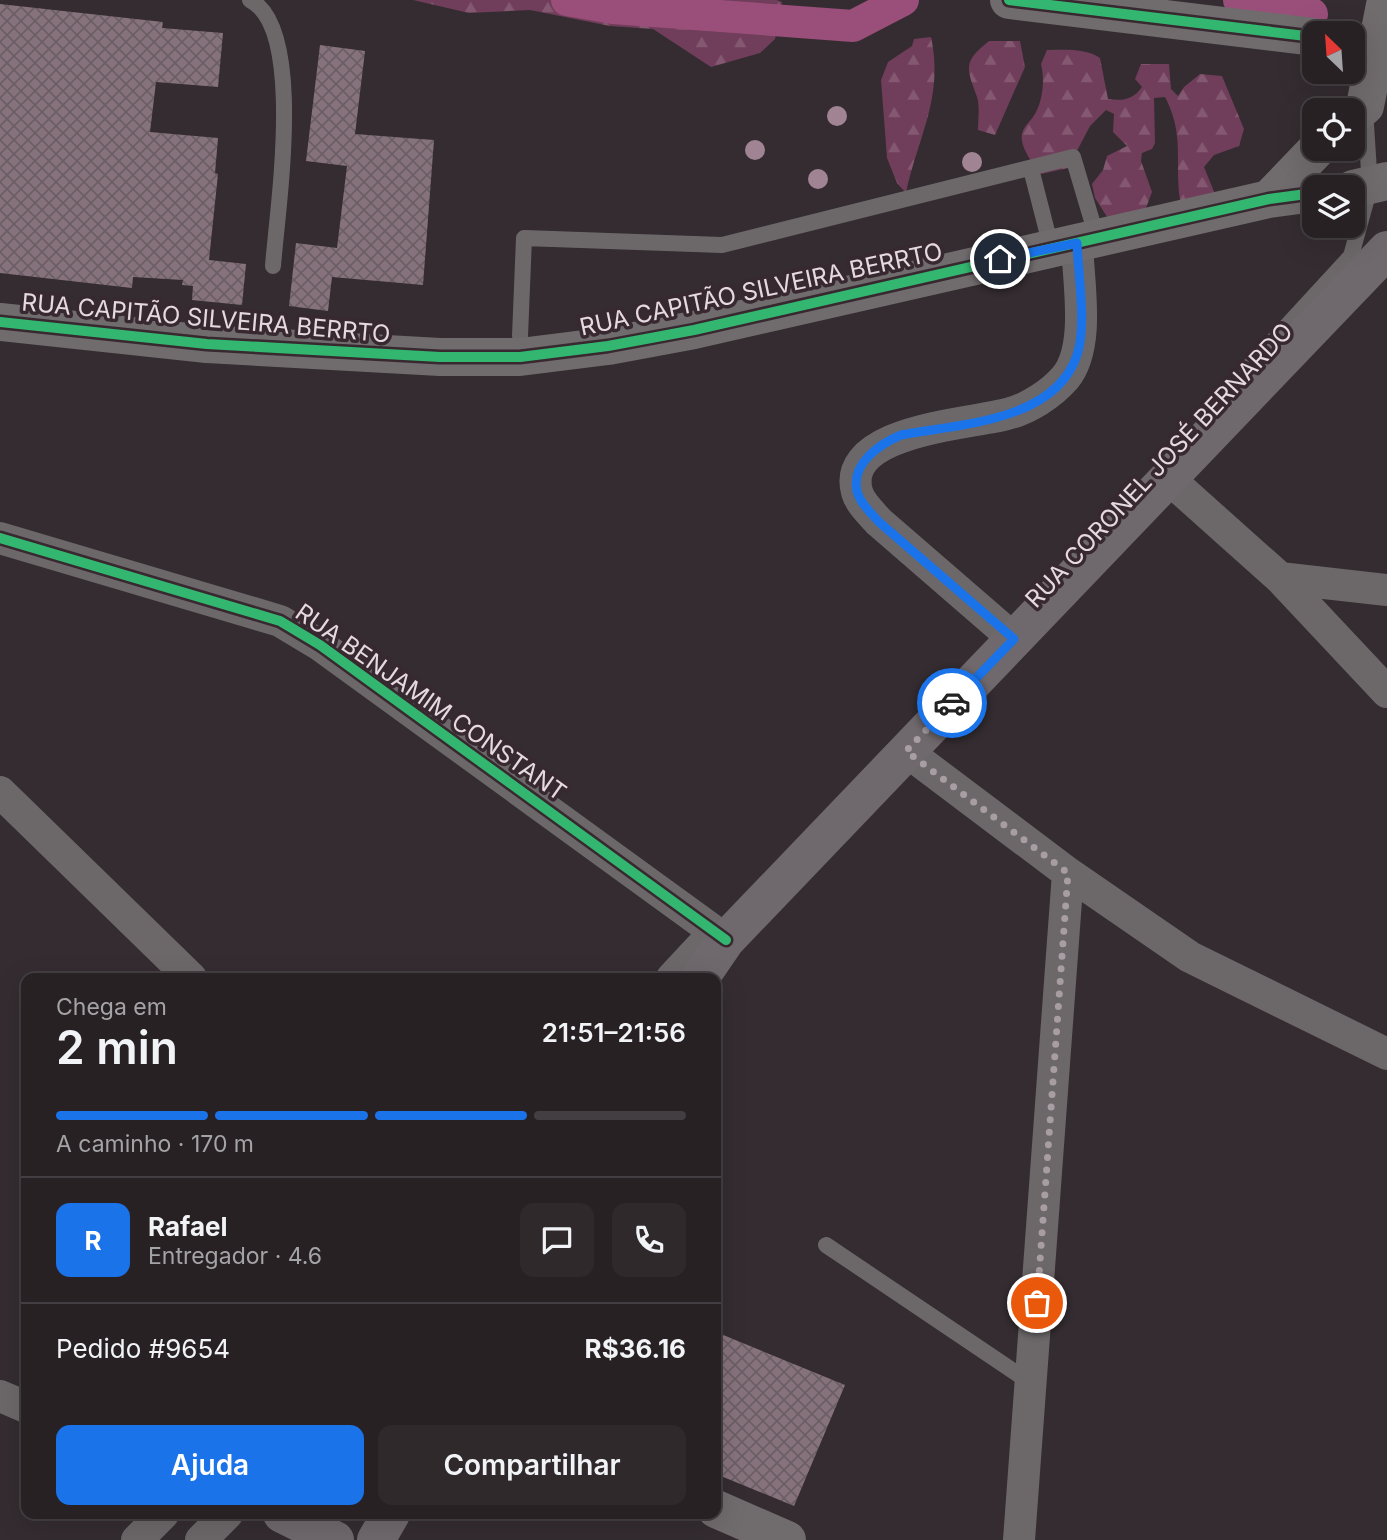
<!DOCTYPE html>
<html lang="pt">
<head>
<meta charset="utf-8">
<style>
  body { margin:0; font-family:Inter,sans-serif; background:#2f292c; color:#f1f3f6; height:100vh; display:flex; flex-direction:column; font-size:26px; white-space:nowrap }
  * { box-sizing:border-box; margin:0 }
  p { font-size:23px; color:#a4a3a6 }
  .icon { flex:none; width:38px; height:38px; fill:none; stroke:currentColor; stroke-width:2; stroke-linecap:round; stroke-linejoin:round }
  .map { position:relative; flex:1; overflow:hidden }
  .panel { position:absolute; left:21px; top:973px; width:700px; height:546px; display:flex; flex-direction:column; background:#272124; border-radius:14px; box-shadow:0 7px 28px #0002,0 0 0 2px #433e41 }
  .panel>* { flex:none }
  .needle { width:46px; rotate:335deg }
  .tools { position:absolute; left:1302px; top:21px; display:grid; gap:14px }
  .tools a { display:grid; place-items:center; width:63px; height:63px; border-radius:14px; background:#272124; box-shadow:0 7px 28px #0002,0 0 0 2px #433e41; font-size:35px }
  .pin { position:absolute; display:grid; place-items:center; width:60px; height:60px; color:#fff; margin:-30px; border:4px solid #fff; border-radius:50%; box-shadow:0 2px 7px #0007 }
  .courier { position:absolute; display:grid; place-items:center; width:70px; height:70px; margin:-35px; border:5px solid #1a73e8; border-radius:50%; background:#fff; color:#222; box-shadow:0 2px 9px #0007 }
  .head em { font-style:normal; font-weight:600 }
  .head div { display:flex; flex-direction:column-reverse }
  .head { display:flex; align-items:center; justify-content:space-between; height:119px; padding:0 35px }
  h1 { font-size:46px; font-weight:600; line-height:52px }
  .bar { display:grid; grid-template-columns:repeat(4,1fr); gap:10px 7px; align-content:center; height:84px; padding:0 35px }
  .bar i { height:9px; border-radius:5px; background:#433e41 }
  .bar .active { background:#1a73e8 }
  .bar p { grid-column:span 4 }
  .line { display:flex; align-items:center; gap:18px; padding:0 35px; border-top:2px solid #433e41 }
  .line div { flex:1 }
  .round { display:grid; place-items:center; flex:none; width:74px; height:74px; border-radius:14px; background:#2f292c }
  .primary-button { display:flex; gap:14px; margin-top:auto; padding:14px 35px }
  .primary-button a { flex:1; height:80px; border-radius:14px; background:#1a73e8; color:#fff; font-size:28px; font-weight:600; line-height:80px; text-align:center }
  .primary-button a+a { background:#2f292c; color:#f1f3f6 }
  .map>svg:first-child { display:block }
  .forest { fill:url(#forest-firs) }
  .lines { fill:none; stroke-linecap:round; stroke-linejoin:round }
  .canal { stroke:#9a4f7a; stroke-width:32 }
  .building { fill:url(#building-cross-hatch) }
  .lane { stroke:#6c686a; stroke-width:16 }
  .street { stroke:#6c686a; stroke-width:32 }
  .secondary { stroke:#706b6c; stroke-width:38 }
  .primary { stroke:#6f686c; stroke-width:38 }
  .secondary-bridge { stroke:#706b6c; stroke-width:38 }
  .cycleway-casing { stroke:#382830; stroke-width:15 }
  .cycleway { stroke:#33b770; stroke-width:10 }
  .tree { fill:#a18493 }
  .done { stroke:#a79da2; stroke-width:7; stroke-dasharray:0 12.6 }
  .route { stroke:#1a73e8; stroke-width:9 }
  .labels { text-anchor:middle; dominant-baseline:central; stroke-width:7; stroke-linejoin:round; paint-order:stroke }
  .street-label { font-size:24px; fill:#e5dadf; stroke:#382830 }
</style>
</head>
<body>
<div class="map">
<svg width="1387" height="1540" viewBox="0 0 1387 1540">
  <defs>
    <pattern id="forest-firs" width="22" height="20" patternUnits="userSpaceOnUse" patternTransform="scale(1.75)"><rect width="22" height="20" fill="#703d5a"/><path d="M5 1l3.5 6h-7zM16 11l3.5 6h-7z" fill="#845871"/></pattern>
    <pattern id="building-cross-hatch" width="8" height="8" patternUnits="userSpaceOnUse" patternTransform="scale(1.75)"><rect width="8" height="8" fill="#86727c"/><path d="M0 0l8 8M0 8l8-8" fill="none" stroke="#6c5e65"/></pattern>
  </defs>
  <rect width="100%" height="100%" fill="#342c30"/>
  <path class="forest" d="M413 0H777L782 2 775 39 760 53 711 67 653 29 610 26 530 10 469 13Z
    M931 37C944 98 918 136 906 193L897 183 887 158 881 80 888 62 912 46 914 39Z
    M989 41H1020L1025 67 995 135 978 130C978 120 980 106 977 97 966 67 963 62 989 41Z
    M1047 50C1065 50 1085 48 1100 58L1108 99C1123 101 1133 100 1142 87L1135 79 1141 64H1169L1171 89 1178 96 1184 87 1200 74 1222 76 1244 129 1239 146 1214 155 1204 167 1217 199 1182 210C1172 167 1187 139 1165 97L1154 98 1155 143 1152 149 1142 153 1141 161 1152 192 1144 213 1111 223 1095 198 1092 184 1103 170 1107 156 1127 146 1113 132 1114 114 1106 110 1090 126 1068 168 1041 174C1034 165 1024 153 1022 141 1020 130 1027 125 1033 117 1043 103 1045 80 1041 64Z"/>
  <g class="lines">
    <path class="canal" d="M567 0 613 8 853 26 903 0
      M1239 0 1312 14"/>
  </g>
  <path class="building" d="M0 4 163 22 162 28 223 33 218 87 156 82 150 132 218 138 215 173 218 174 209 260 246 264 242 305 192 300 193 286 182 285 183 280 133 277 132 288 0 273Z
    M320 45 365 51 355 134 434 140 423 285 332 277 328 311 289 306 296 243 337 248 347 166 306 161Z
    M716 1332 845 1385 794 1506 716 1474Z"/>
  <g class="lines">
    <path class="lane" d="M250 0C306 28 277 210 273 266
      M1031 169 1051 247
      M520 336 524 238 722 245 1073 157 1097 238
      M1247 369 1351 256 1370 187 1365 109
      M826 1245 1031 1383"/>
    <path class="street" d="M1168 478 1280 578 1387 692
      M0 538 280 621 320 645 726 940
      M1280 578 1387 590
      M1014 639 879 522C871 513 860 503 857 492 840 430 971 424 1007 414 1028 409 1051 394 1065 378 1091 347 1078 281 1077 243
      M906 751 1068 873 1190 957 1387 1054
      M0 792 191 978
      M672 978 714 933
      M0 1396 26 1407
      M137 1540 163 1514
      M201 1540 227 1514
      M1019 1540 1068 873"/>
    <path class="secondary" d="M1009 0 1314 37
      M1353 116 1365 106 1386 0
      M1353 189 1387 181
      M1269 199 1317 149
      M0 322 207 344 440 357H520L608 346 694 330 1269 199 1314 193
      M716 1509 787 1540"/>
    <path class="primary" d="M700 978 726 940 1387 250
      M282 1514 335 1540
      M376 1540 391 1514"/>
    <path class="secondary-bridge" d="M1353 42 1387 47"/>
    <g class="cycleway-casing">
      <path id="cycleway" d="M1009 0 1314 37
        M0 322 207 344 440 357H520L608 346 694 330 1269 199 1314 193
        M0 538 280 621 320 645 726 940"/>
    </g>
    <use href="#cycleway" class="cycleway"/>
  </g>
  <g class="tree">
    <circle cx="837" cy="116" r="10"/>
    <circle cx="755" cy="150" r="10"/>
    <circle cx="972" cy="162" r="10"/>
    <circle cx="818" cy="179" r="10"/>
  </g>
  <g class="lines">
    <path class="done" d="M952 703 906 751 1068 873 1037 1303"/>
    <path class="route" d="M952 703 1014 639 879 522C871 513 859 502 857 491 851 463 880 444 901 435 958 424 1055 422 1077 355 1087 326 1078 274 1077 243L1000 259"/>
  </g>
  <g class="labels">
    <g class="street-label">
      <text transform="translate(761 289) rotate(-12)">RUA CAPITÃO SILVEIRA BERRTO</text>
      <text transform="translate(206 318) rotate(5)">RUA CAPITÃO SILVEIRA BERRTO</text>
      <text transform="translate(1159 465) rotate(-47)">RUA CORONEL JOSÉ BERNARDO</text>
      <text transform="translate(431 702) rotate(35)">RUA BENJAMIM CONSTANT</text>
    </g>
  </g>
</svg>
<div class="tools">
<a><svg class="needle" viewBox="-14 -14 28 28"><path d="M0-13l5 13h-10z" fill="#e53935"/><path d="M0 13l5-13h-10z" fill="#a4a3a6"/></svg></a>
<a><svg class="icon" aria-label="locate" viewBox="0 0 24 24"><circle cx="12" cy="12" r="6"/><path d="M12 2v4M12 18v4M2 12h4M18 12h4"/></svg></a>
<a><svg class="icon" aria-label="layers" viewBox="0 0 24 24"><path d="M12 4l9 5-9 5-9-5zM3 14l9 5 9-5"/></svg></a>
</div>
<div class="pin" style="left:1037px;top:1303px;background:#ea580c"><svg class="icon" aria-label="bag" viewBox="0 0 24 24"><path d="M5 8h14l-1 12H6zM9 8a3 3 0 0 1 6 0"/></svg></div>
<div class="pin" style="left:1000px;top:259px;background:#1f2937"><svg class="icon" aria-label="home" viewBox="0 0 24 24"><path d="M3 11l9-7 9 7M6 9v11h12V9"/></svg></div>
<div class="courier" style="left:952px;top:703px"><svg class="icon" aria-label="car" viewBox="0 0 24 24"><path d="M5 17H2v-5l4-1 3-4h7l3 4 3 1v5h-3M9 17h6M6 11h13"/><circle cx="7" cy="17" r="2"/><circle cx="17" cy="17" r="2"/></svg></div>
<section class="panel">
<div class="head"><div><h1>2 min</h1><p>Chega em</p></div><em>21:51–21:56</em></div>
<div class="bar"><i class="active"></i><i class="active"></i><i class="active"></i><i></i><p>A caminho · 170 m</p></div>
<div class="line" style="height:126px"><b class="round" style="background:#1a73e8;color:#fff">R</b><div><b>Rafael</b><p>Entregador · 4.6</p></div><a class="round"><svg class="icon" aria-label="chat" viewBox="0 0 24 24"><path d="M4 5h16v11H9l-5 4z"/></svg></a><a class="round"><svg class="icon" aria-label="phone" viewBox="0 0 24 24"><path d="M5 4h4l2 5-3 2q2 4 5 5l2-3 5 2v4C11 20 4 13 5 4z"/></svg></a></div>
<div class="line" style="height:91px"><div>Pedido #9654</div><b>R$36.16</b></div>
<div class="primary-button"><a>Ajuda</a><a>Compartilhar</a></div>
</section>
</div>
</body>
</html>
